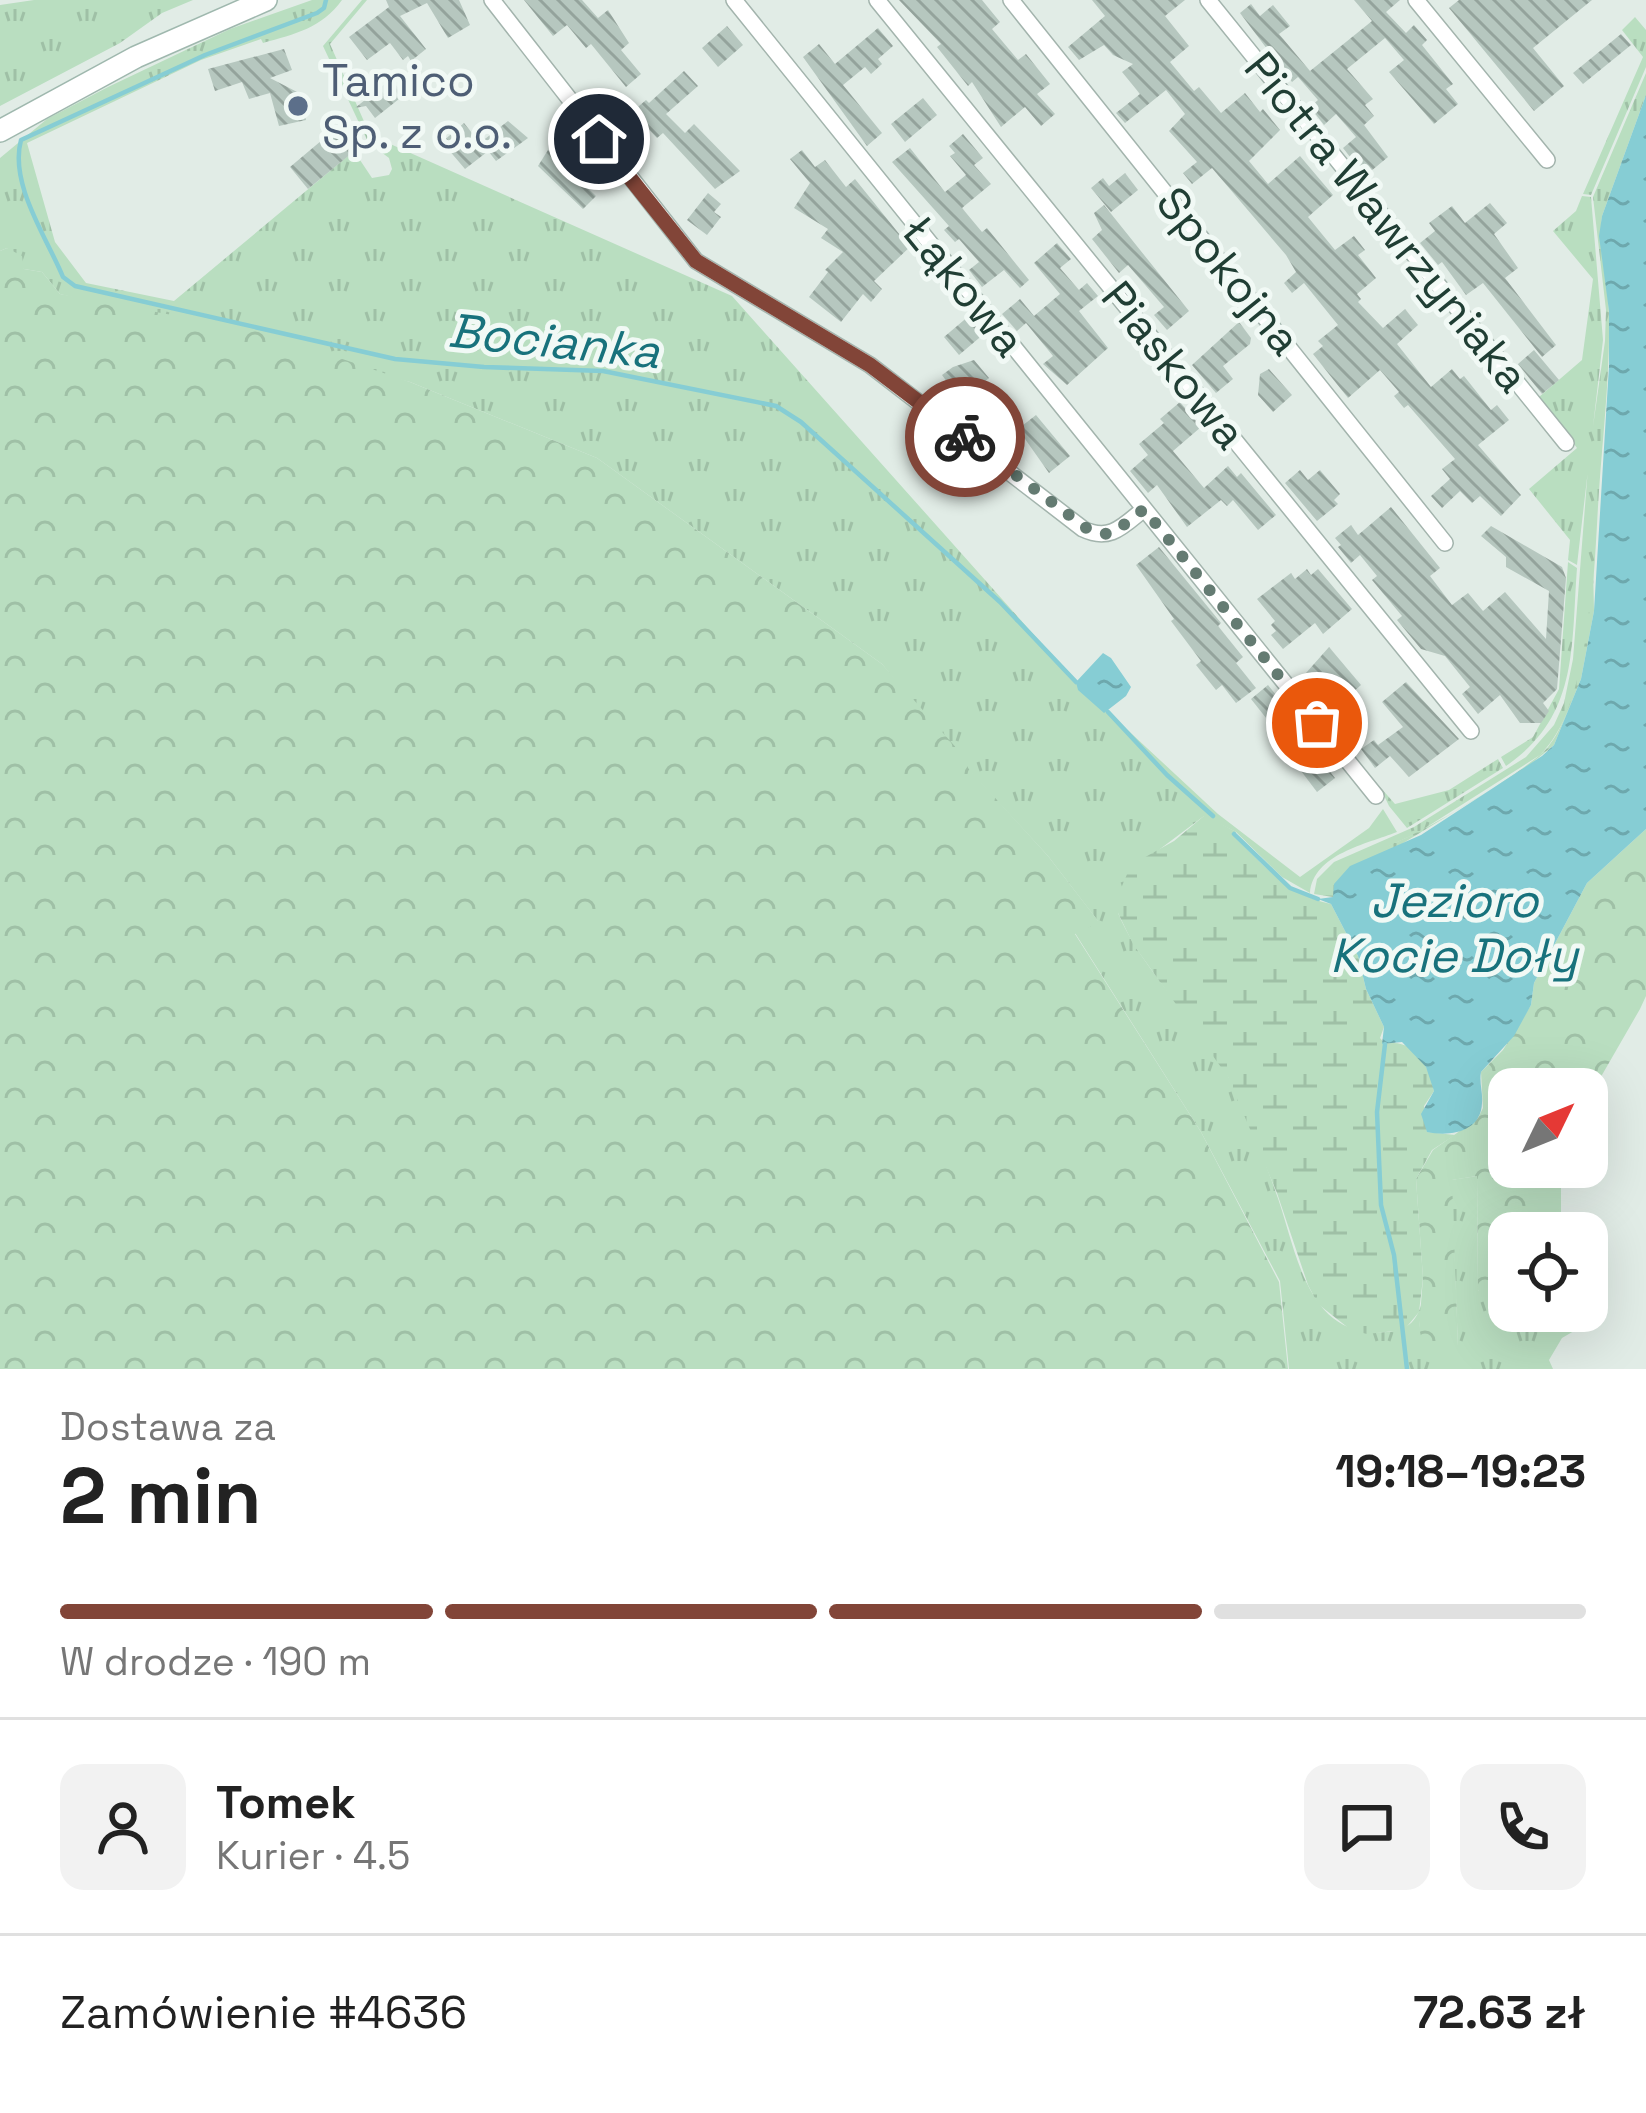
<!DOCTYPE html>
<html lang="pl">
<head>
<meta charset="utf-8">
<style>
  body { margin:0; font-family:"Space Grotesk",sans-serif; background:#f2f2f2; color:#222; height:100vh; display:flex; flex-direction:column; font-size:45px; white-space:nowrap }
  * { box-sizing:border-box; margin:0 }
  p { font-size:39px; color:#767676 }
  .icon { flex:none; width:66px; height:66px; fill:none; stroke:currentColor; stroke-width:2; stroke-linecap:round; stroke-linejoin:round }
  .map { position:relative; height:1369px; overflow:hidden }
  .sheet { display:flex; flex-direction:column; background:#fff; flex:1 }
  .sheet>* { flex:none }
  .needle { width:78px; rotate:47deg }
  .buttons { position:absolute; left:1488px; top:1068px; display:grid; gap:24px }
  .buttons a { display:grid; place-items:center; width:120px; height:120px; border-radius:24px; background:#fff; box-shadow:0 12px 48px #0002; font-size:60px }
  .pin { position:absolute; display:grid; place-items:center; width:102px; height:102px; color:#fff; margin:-51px; border:6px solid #fff; border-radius:50%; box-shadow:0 3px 12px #0007 }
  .courier { position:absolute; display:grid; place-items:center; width:120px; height:120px; margin:-60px; border:9px solid #824538; border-radius:50%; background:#fff; color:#222; box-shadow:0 3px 15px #0007 }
  .headline em { font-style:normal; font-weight:600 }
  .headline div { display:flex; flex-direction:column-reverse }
  .headline { display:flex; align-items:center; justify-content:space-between; height:204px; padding:0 60px }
  h1 { font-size:78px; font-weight:600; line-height:90px }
  .bar { display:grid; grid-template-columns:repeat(4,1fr); gap:18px 12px; align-content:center; height:144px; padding:0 60px }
  .bar i { height:15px; border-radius:9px; background:#e0e0e0 }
  .bar .selected { background:#824538 }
  .bar p { grid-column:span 4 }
  .line { display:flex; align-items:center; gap:30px; padding:0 60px; border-top:3px solid #e0e0e0 }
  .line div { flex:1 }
  .round { display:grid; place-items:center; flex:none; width:126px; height:126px; border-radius:24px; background:#f2f2f2 }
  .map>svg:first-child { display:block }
  .grass { fill:url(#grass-tufts) }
  .forest { fill:url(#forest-crowns) }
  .wetland { fill:url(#wetland-marsh) }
  .water { fill:url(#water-ripples) }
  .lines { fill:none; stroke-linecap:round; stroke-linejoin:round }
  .stream { stroke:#86cdd4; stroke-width:4.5 }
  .building { fill:url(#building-back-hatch) }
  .minor-casing { stroke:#a3b4ad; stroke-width:18 }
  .secondary-casing { stroke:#9fb8ae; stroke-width:24 }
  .minor { stroke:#fff; stroke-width:15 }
  .secondary { stroke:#fff; stroke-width:21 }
  .done { stroke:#647b72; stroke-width:12; stroke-dasharray:0 21.6 }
  .route { stroke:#824538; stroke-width:15 }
  .service-dot { fill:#5c6f8a; stroke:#f1f9f5; stroke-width:4.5 }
  .labels { text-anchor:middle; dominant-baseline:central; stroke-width:10; stroke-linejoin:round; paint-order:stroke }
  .service-label { font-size:45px; fill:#4e5e75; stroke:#f1f9f5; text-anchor:start }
  .street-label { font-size:45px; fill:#203e34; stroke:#f1f9f5 }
  .water-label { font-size:48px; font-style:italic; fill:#18727c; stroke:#f1f9f5 }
</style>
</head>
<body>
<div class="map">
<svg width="1646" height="1369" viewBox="0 0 1646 1369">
  <defs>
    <pattern id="grass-tufts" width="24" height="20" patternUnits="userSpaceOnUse" patternTransform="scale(3)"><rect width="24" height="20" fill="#b9dec0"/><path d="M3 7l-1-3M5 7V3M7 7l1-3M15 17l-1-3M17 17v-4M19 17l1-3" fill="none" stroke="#9fc0a6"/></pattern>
    <pattern id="forest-crowns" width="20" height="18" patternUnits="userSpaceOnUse" patternTransform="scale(3)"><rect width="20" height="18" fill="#b9dec0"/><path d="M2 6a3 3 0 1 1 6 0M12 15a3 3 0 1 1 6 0" fill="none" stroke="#9fc0a6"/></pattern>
    <pattern id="wetland-marsh" width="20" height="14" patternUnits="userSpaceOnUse" patternTransform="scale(3)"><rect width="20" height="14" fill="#b9dec0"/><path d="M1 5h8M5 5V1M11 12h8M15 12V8" fill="none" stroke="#9fc0a6"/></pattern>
    <pattern id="water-ripples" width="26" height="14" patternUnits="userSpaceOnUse" patternTransform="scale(3)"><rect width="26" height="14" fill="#86cdd4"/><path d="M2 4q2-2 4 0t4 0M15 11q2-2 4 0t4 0" fill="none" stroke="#6da8ad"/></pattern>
    <pattern id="building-back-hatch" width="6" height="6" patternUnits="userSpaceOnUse" patternTransform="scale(3)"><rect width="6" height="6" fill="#b6c7bf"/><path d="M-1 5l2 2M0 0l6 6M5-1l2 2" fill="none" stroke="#94a39c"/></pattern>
  </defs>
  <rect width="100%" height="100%" fill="#e1ece6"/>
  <path class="grass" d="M34 0H193L162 13 120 43 0 106V5Z
    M312 0H342C322 28 295 34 263 43L261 39 201 60 27 143 55 242 86 283 174 301 354 151 372 178 389 175 392 169 389 158 368 142 323 46 362 0H367L330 44 370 135 732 296 1076 682 1218 814 1300 877 1369 828 1383 809 1397 832C1367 844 1313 854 1310 893L1282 877 1236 832 1204 816 1160 849 1118 913C1144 975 1200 1020 1230 1080 1247 1115 1262 1153 1275 1190 1297 1248 1304 1340 1387 1332 1410 1329 1417 1321 1423 1299L1419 1328 1458 1346 1451 1180 1477 1176 1478 1290 1497 1311H1576L1574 1331 1562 1338 1549 1360 1553 1369H1289L1280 1281 1201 1132 1075 933 1098 921 1048 856 967 768 882 664 597 458 410 382 60 294 42 272 24 269 7 248 0 251V158L47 119 108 87 230 29Z
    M1635 17 1646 30V67L1591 195 1583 194 1643 57 1622 30Z
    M1646 73V95L1602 216C1597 250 1609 282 1609 317 1610 375 1603 433 1599 491 1594 561 1594 703 1540 755L1419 832 1335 871 1314 894 1317 879 1334 862 1414 827 1526 757 1554 725 1564 703 1573 659 1589 455 1605 341 1606 310 1593 197Z
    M1582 196 1591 197 1603 340 1577 565 1568 560 1570 540 1529 489 1577 448 1539 397 1582 360 1593 279 1553 231 1576 211Z
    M1568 562 1577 568C1571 647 1579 716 1506 766L1501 757 1533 737 1559 689Z
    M1498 759 1503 768 1407 828 1389 806 1380 787 1395 804 1449 790Z"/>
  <path class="forest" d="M7 248 22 256 24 269 42 272 60 294 263 332 410 382 597 458 882 664 967 760 968 768 1048 856 1099 922 1075 934 1201 1132 1279 1282 1288 1369H0V251Z
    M1646 829V996L1640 1009 1587 1101V1089H1509V1167H1561V1233H1509V1309L1497 1311 1484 1300 1478 1290 1477 1176 1452 1180 1458 1346 1456 1355 1441 1363 1425 1352 1419 1328 1423 1278 1416 1179 1433 1150 1478 1118 1483 1108 1481 1072 1503 1050 1531 1005 1534 983 1587 883Z"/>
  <path class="wetland" d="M1593 568 1594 611 1581 679 1554 745 1526 768 1400 845 1333 897 1314 894C1331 863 1369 855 1399 841 1430 828 1528 770 1548 747 1579 710 1591 616 1593 568Z
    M1205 815 1236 832 1234 836C1264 866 1288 895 1331 904L1358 956 1366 989 1384 1027 1380 1038 1385 1044C1413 1037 1430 1066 1434 1091L1424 1106 1427 1132 1455 1135 1432 1150 1416 1179 1423 1278 1419 1312 1404 1330 1367 1334 1351 1330 1318 1304 1308 1285 1277 1193 1228 1077 1133 944 1118 913 1119 893 1131 865 1174 841Z"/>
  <path class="water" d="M1646 95V829L1587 883 1534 983 1531 1005 1514 1036 1481 1072C1479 1083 1483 1092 1482 1103 1481 1132 1450 1137 1427 1132L1421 1114 1434 1091 1426 1067 1402 1042 1382 1044 1384 1027 1366 989 1358 956 1331 904 1318 899 1333 897 1334 884 1350 866 1421 835 1542 756 1554 745 1581 679 1594 611 1609 366V311L1599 236 1602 216Z
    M1103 653 1111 658 1131 687 1126 696 1104 713 1078 690 1076 682Z"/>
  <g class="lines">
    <path class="stream" d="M326 0 324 8 317 13 205 55 21 140C9 184 47 238 63 277L75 286 395 359 484 367 603 371 776 406 801 422 1000 602 1076 682
      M1108 712 1167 775 1213 816
      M1234 834 1290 888 1318 899
      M1385 1044 1377 1112 1381 1205 1394 1255 1407 1369"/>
  </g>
  <path class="building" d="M386 0H459L470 25 448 38 427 3 400 16 426 49 411 61 408 56 403 60 390 43 367 60 349 37 389 7Z
    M524 0H582L598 18 608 10 629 43 621 50 641 74 626 87 591 44 586 48 567 25 553 36Z
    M899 0H982L1000 22 992 29 1018 60 1026 54 1050 84 1037 94 1055 114 1041 126 1025 107 1001 127 972 82 968 86 937 47 941 44Z
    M1092 0H1185L1165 16 1189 46 1170 62 1194 91 1199 87 1221 113 1245 93 1260 112 1263 109 1280 130 1249 161 1268 184 1300 156 1333 195 1308 217 1335 250 1354 236 1365 250 1358 255 1376 278 1357 294 1361 299 1358 302 1383 328 1405 309 1418 325 1397 344 1431 387 1452 369 1460 379 1464 376 1491 410 1497 405 1509 420 1478 445 1521 495 1501 516 1480 496 1472 503 1460 491 1442 508 1431 496 1450 479 1442 469 1455 459 1408 405 1404 408 1394 396 1399 392 1380 370 1348 398 1313 354 1323 346 1318 341 1338 325 1304 283 1292 293 1284 283 1296 272 1286 255 1212 168 1192 184 1183 173 1197 162 1169 131 1185 114 1166 90 1125 123 1116 113 1140 94 1122 72 1133 64 1113 55 1104 45 1079 60 1068 47 1105 16Z
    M1354 0H1400L1386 12 1406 33 1414 25 1427 40 1422 45 1453 84 1446 89 1458 104 1434 124 1389 72 1404 60 1385 38 1347 69 1373 99 1365 105 1374 116 1364 125 1388 157 1365 176 1343 148 1356 137 1336 114 1324 125 1310 107 1318 100 1298 77 1292 82 1240 13 1251 4 1260 16 1273 5 1290 26 1279 34 1310 71 1372 21Z
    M1459 0H1592L1533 48 1564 86 1534 111 1449 8Z
    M727 26 743 45 718 67 702 48Z
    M878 28 893 46 878 59 882 64 871 74 865 67 843 85 882 133 867 146 803 57 819 44 835 64Z
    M1621 34 1631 45 1583 84 1573 73Z
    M284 49 292 70 270 78 299 93 306 120 279 126 270 93 249 99 242 82 215 91 208 69Z
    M684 71 698 86 666 114 685 133 694 124 740 171 715 189 663 133 657 138 632 112 646 100 649 103Z
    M391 79 404 95 375 118 366 106 355 108Z
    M923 98 937 115 905 142 891 124Z
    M508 121 528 138 496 161 481 142Z
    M464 123 487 152 465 169 442 142Z
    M334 130 352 153 308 189 290 167Z
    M963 134 983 158 974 165 991 184 962 208 982 232 987 228 1029 280 1020 288 1004 270 982 287 969 270 979 262 959 239 955 242 944 230 949 226 892 162 910 148 945 192 966 175 950 156 955 153 949 146Z
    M548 150 596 196 583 209 538 166Z
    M802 150 815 167 825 160 846 187 855 179 900 235 904 232 913 244 874 281 882 289 871 302 863 294 841 322 809 297 828 272 825 270 843 252 821 238 828 229 794 208 810 183 790 159Z
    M1125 173 1138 190 1111 212 1091 188 1103 178 1109 186Z
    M708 193 721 204 714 212 721 217 707 235 687 220Z
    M1490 203 1507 223 1494 234 1518 268 1505 278 1556 345 1542 357 1483 283 1466 295 1442 262 1438 265 1420 243 1435 231 1429 223 1452 206 1465 223Z
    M1104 205 1189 311 1167 330 1154 315 1164 307 1128 265 1119 273 1092 239 1102 230 1094 213Z
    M1057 243 1071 259 1060 268 1079 290 1087 283 1098 296 1079 311 1108 348 1067 385 1043 364 1053 356 1026 323 1017 331 1002 314 1020 299 1034 316 1060 294 1034 263Z
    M970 315 985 333 959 355 944 337Z
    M1239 322 1251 338 1250 344 1223 366 1233 379 1216 393 1192 365Z
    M1534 350 1559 380 1542 394 1518 364Z
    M974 360 989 378 967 397 960 389 955 393 942 375 953 367Z
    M1269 369 1292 395 1273 412 1258 395 1260 374Z
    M1180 402 1201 427 1173 451 1204 488 1228 466 1237 477 1241 473 1276 515 1258 530 1233 500 1227 506 1221 500 1187 527 1157 485 1148 493 1130 471 1148 455 1139 444 1164 423 1160 419Z
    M1036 415 1070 456 1049 473 1018 429Z
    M1300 470 1308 480 1320 470 1340 494 1334 500 1338 504 1317 521 1285 483Z
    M1391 507 1440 568 1430 576 1452 605 1468 593 1483 611 1505 592 1546 639 1549 591 1506 567V557L1481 536 1491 526 1562 567 1566 578 1557 689 1543 703 1549 711 1541 723H1520L1500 695 1478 714 1462 694 1470 687 1445 656 1421 649 1397 620 1402 616 1372 580 1377 576 1360 555 1351 563 1338 547 1341 545 1335 538 1351 525 1358 535Z
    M1159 547 1221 623 1218 626 1243 657 1236 663 1256 688 1236 703 1222 685 1216 690 1196 665 1201 661 1171 621 1174 619 1136 565Z
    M1307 569 1311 575 1318 569 1352 609 1323 634 1315 623 1283 649 1271 635 1276 631 1271 625 1275 621 1257 599 1291 573 1295 579Z
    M1329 647 1361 685 1336 707 1306 673Z
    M1406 682 1459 739 1409 777 1390 756 1375 768 1361 749 1374 740 1378 745 1403 727 1382 702Z
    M1268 685 1304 730 1300 734 1335 778 1317 792 1292 759 1296 756 1251 699Z"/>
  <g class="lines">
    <g class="minor-casing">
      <path id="minor" d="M492 0 696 261 870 365 1083 529C1110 542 1123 526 1144 509
        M734 0 1376 796
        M877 0 1471 731
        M1011 0 1445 543
        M1208 0 1566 443
        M1416 0 1547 160"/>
    </g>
    <g class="secondary-casing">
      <path id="secondary" d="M0 131 136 57 266 0"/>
    </g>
    <use href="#minor" class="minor"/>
    <use href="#secondary" class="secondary"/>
  </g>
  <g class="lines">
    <path class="done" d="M965 437 1093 533 1112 534 1144 509 1317 723"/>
    <path class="route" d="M599 139 696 261 870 365 965 437"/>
  </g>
  <circle class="service-dot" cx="298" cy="106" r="12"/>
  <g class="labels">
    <g class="service-label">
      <text x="322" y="80">Tamico<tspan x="322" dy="52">Sp. z o.o.</tspan></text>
    </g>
    <g class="street-label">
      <text transform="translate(1387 222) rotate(51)">Piotra Wawrzyniaka</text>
      <text transform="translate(1229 271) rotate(51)">Spokojna</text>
      <text transform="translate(964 286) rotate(51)">Łąkowa</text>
      <text transform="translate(1174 365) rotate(51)">Piaskowa</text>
    </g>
    <g class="water-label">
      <text transform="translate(554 341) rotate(6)">Bocianka</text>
      <text x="1454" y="900">Jezioro<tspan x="1454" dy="55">Kocie Doły</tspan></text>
    </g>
  </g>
</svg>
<div class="buttons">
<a><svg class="needle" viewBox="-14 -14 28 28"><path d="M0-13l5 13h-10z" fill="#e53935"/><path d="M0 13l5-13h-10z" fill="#767676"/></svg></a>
<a><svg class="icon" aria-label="locate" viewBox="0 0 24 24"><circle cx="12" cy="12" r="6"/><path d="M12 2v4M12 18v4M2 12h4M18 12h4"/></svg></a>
</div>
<div class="pin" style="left:1317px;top:723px;background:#ea580c"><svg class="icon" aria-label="bag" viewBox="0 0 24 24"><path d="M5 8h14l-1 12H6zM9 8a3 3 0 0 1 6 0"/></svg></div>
<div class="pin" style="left:599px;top:139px;background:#1f2937"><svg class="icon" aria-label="home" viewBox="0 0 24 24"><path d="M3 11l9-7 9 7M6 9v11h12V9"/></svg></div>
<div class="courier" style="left:965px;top:437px"><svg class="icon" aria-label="bike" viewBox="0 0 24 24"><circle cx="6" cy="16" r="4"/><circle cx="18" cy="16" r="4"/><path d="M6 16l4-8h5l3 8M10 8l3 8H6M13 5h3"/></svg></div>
</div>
<section class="sheet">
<div class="headline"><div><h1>2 min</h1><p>Dostawa za</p></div><em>19:18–19:23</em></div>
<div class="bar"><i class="selected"></i><i class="selected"></i><i class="selected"></i><i></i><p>W drodze · 190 m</p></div>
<div class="line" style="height:216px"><a class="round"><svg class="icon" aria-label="person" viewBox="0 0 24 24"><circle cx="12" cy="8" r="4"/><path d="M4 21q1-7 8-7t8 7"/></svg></a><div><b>Tomek</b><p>Kurier · 4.5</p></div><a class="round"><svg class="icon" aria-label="chat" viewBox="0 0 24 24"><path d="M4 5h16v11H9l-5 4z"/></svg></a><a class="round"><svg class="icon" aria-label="phone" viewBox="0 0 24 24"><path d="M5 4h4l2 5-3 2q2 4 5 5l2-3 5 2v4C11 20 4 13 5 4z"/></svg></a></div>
<div class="line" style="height:156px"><div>Zamówienie #4636</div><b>72.63 zł</b></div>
</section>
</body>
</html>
